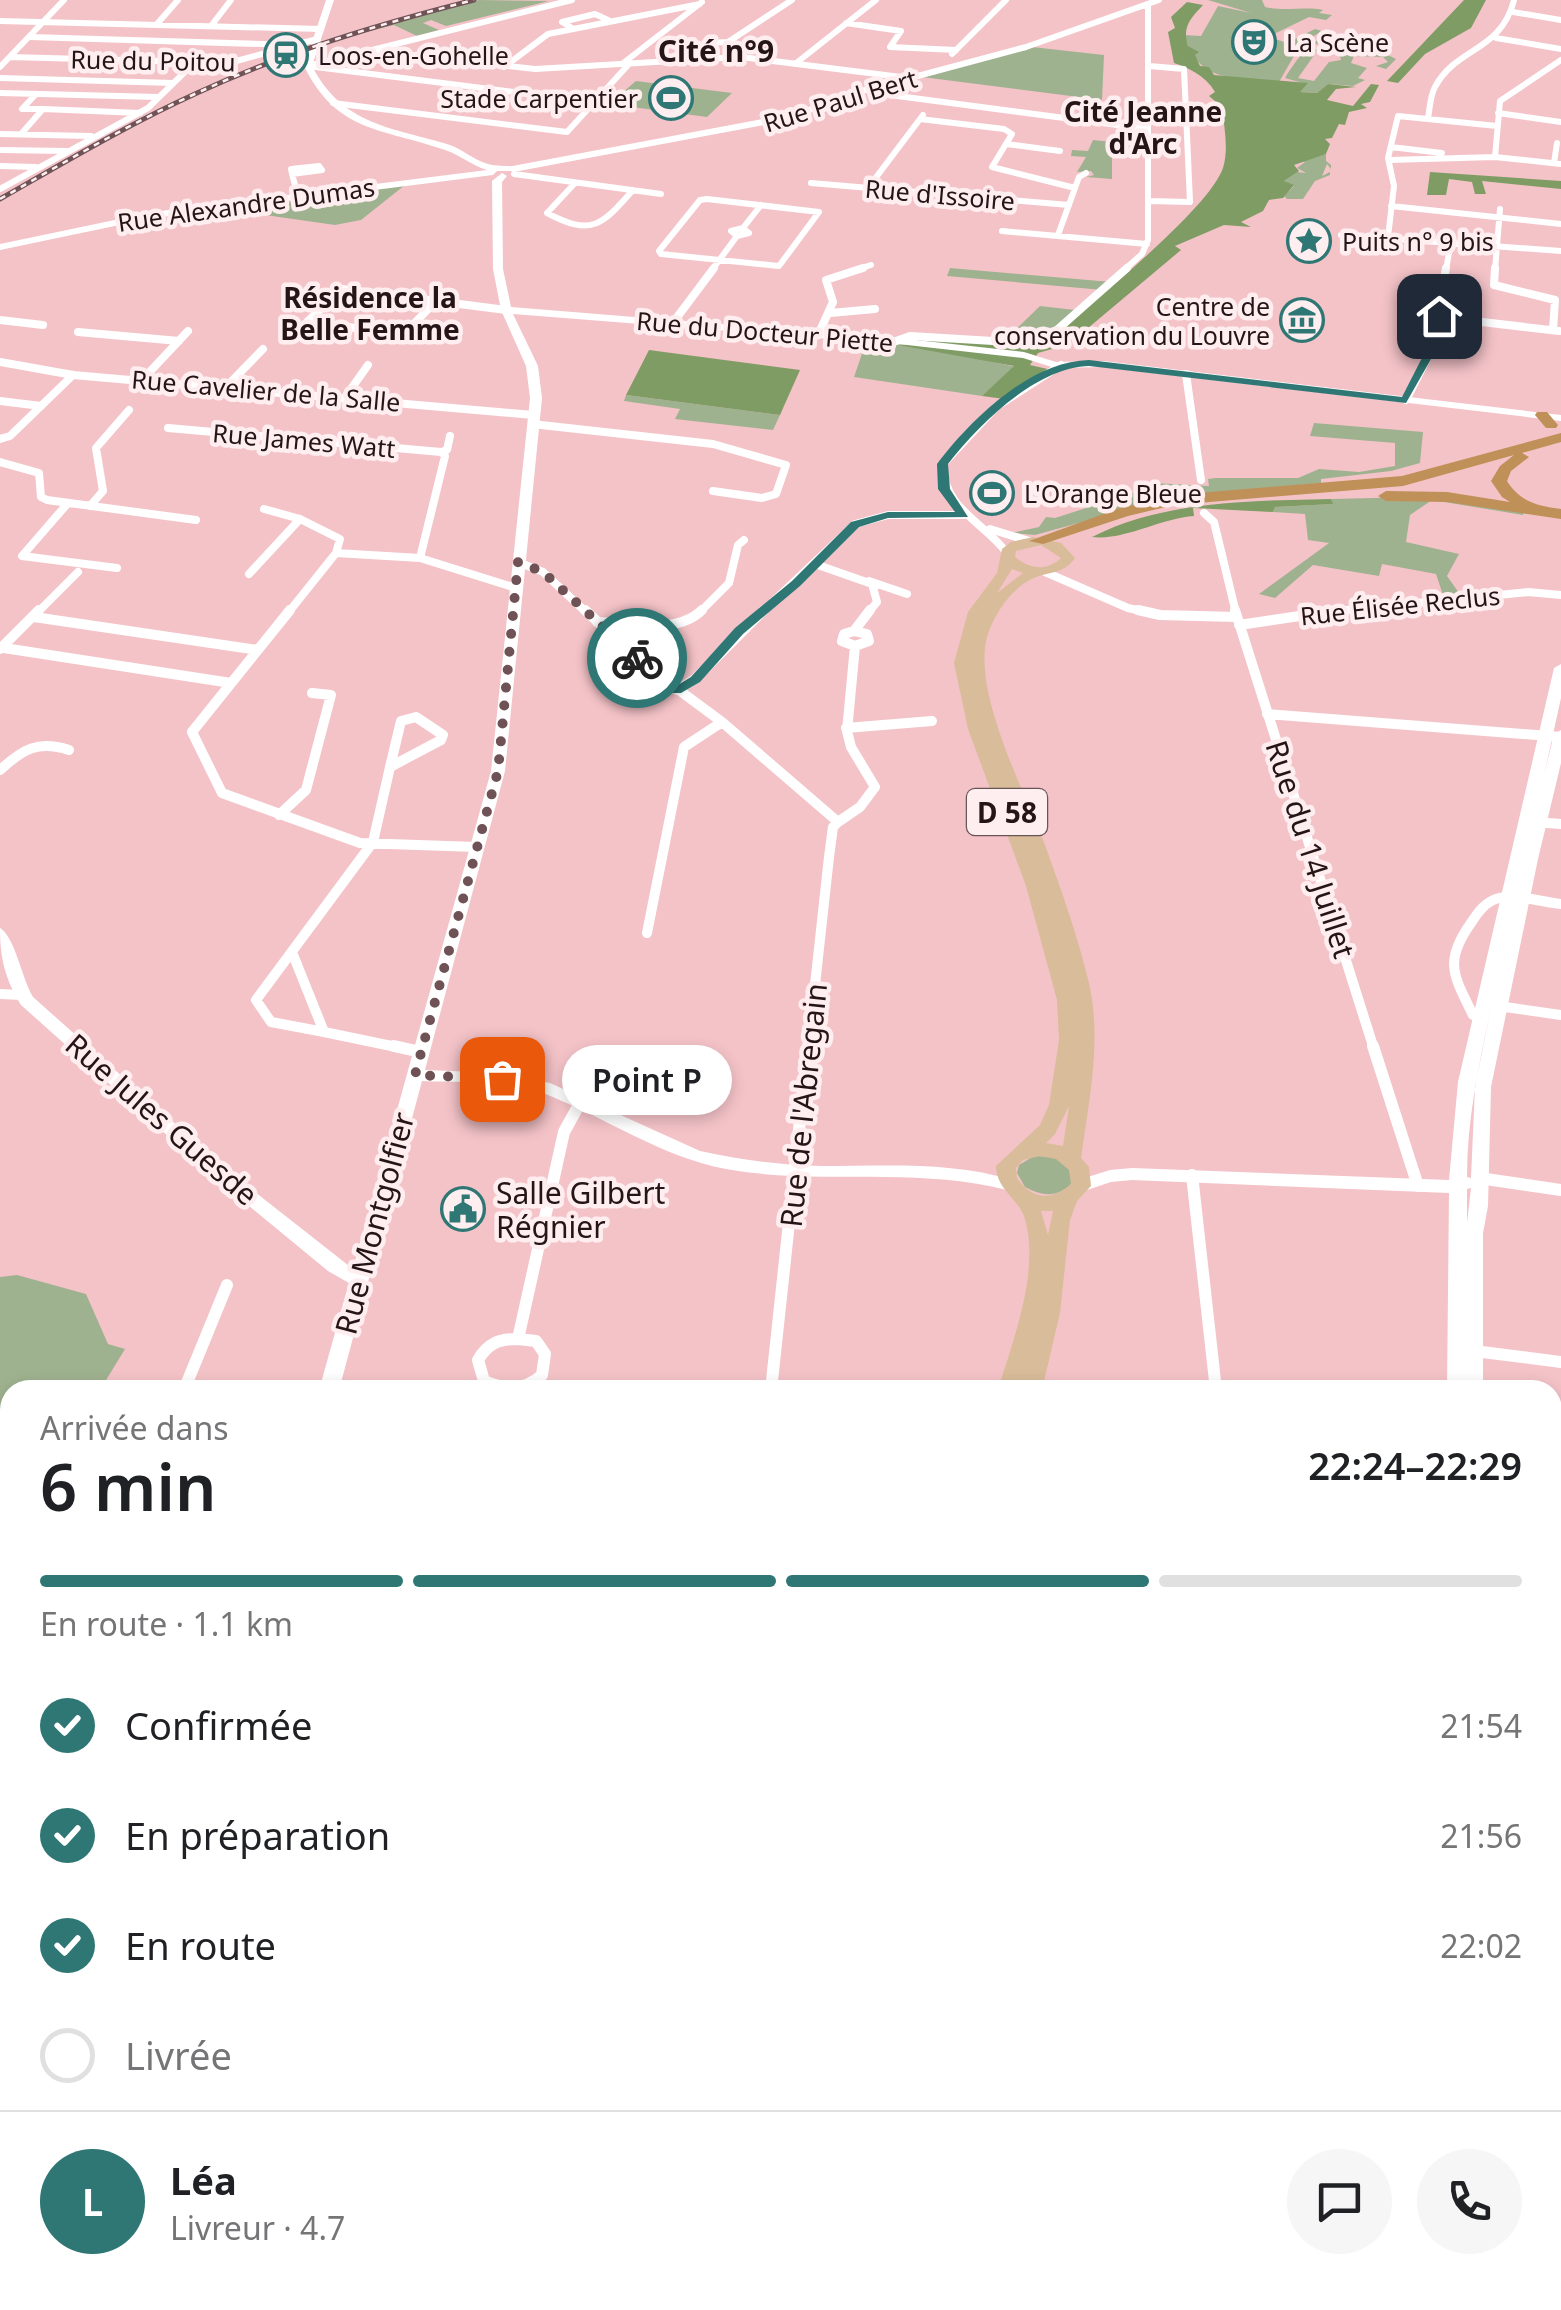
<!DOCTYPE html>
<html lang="fr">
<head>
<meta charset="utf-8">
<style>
  body { margin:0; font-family:"Noto Sans",sans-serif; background:#f6f6f6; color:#202124; height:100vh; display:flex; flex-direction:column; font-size:38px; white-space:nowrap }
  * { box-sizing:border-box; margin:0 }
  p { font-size:32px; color:#757577 }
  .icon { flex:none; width:55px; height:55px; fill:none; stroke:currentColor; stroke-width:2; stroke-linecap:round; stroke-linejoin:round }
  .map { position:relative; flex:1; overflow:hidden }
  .side { position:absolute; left:0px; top:1380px; width:1562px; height:930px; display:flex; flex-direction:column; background:#fff; border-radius:30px 30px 0 0; box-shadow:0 5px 15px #0003 }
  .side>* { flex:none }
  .pin { position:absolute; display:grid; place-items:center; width:85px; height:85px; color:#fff; margin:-42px; border-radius:20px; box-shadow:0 5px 15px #0006 }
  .courier { position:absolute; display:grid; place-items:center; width:100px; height:100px; margin:-50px; border:8px solid #2e7774; border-radius:50%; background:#fff; color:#222; box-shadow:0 2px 12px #0007 }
  .bubble { position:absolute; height:70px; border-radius:35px; background:#fff; box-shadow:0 5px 15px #0003; font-size:32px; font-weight:600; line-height:70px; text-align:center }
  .overview em { font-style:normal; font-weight:600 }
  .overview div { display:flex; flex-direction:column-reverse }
  .overview { display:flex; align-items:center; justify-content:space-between; height:170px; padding:0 40px }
  h1 { font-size:65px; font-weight:600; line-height:75px }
  .bar { display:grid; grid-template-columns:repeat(4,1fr); gap:15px 10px; align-content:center; height:120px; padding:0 40px }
  .bar i { height:12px; border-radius:8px; background:#e0e0e0 }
  .bar .on { background:#2e7774 }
  .bar p { grid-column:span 4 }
  .line { display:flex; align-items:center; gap:25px; padding:0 40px; border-top:2px solid #e0e0e0 }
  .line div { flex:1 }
  .round { display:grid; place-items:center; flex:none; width:105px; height:105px; border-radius:52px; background:#f6f6f6 }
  ol { padding:0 40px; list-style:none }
  li { display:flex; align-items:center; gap:30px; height:110px }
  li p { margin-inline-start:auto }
  li .icon { padding:10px; border-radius:50%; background:#2e7774; color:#fff; stroke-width:4 }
  li:last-child { color:#757577 }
  li i { width:55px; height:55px; border:5px solid #e0e0e0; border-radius:50% }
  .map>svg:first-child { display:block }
  .green { fill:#9fb28f }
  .forest { fill:#7f9c65 }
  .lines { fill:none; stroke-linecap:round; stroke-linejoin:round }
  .street-far4 { stroke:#fff; stroke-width:6 }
  .street-far3 { stroke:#fff; stroke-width:8 }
  .street-far2 { stroke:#fff; stroke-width:10 }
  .street-far1 { stroke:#fff; stroke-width:12 }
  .street { stroke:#fff; stroke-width:15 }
  .secondary { fill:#fff; fill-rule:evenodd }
  .primary { fill:#d9bc9a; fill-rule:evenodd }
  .highway { fill:#bf9057; fill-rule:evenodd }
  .rail-casing { stroke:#6f5356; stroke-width:5 }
  .rail { stroke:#feeef0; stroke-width:2.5; stroke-dasharray:6; stroke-linecap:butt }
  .route { fill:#2e7774 }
  .done { stroke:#6e5255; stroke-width:10; stroke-dasharray:0 18 }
  .labels { text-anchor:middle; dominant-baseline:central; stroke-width:9; stroke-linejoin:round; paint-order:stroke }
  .far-poi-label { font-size:25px; fill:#261517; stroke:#feeef0; text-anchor:start }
  .far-street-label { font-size:25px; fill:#261517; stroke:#feeef0 }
  .far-neighbourhood-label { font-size:28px; font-weight:bold; fill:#261517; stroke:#feeef0 }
  .shield { fill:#feeef0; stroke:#675658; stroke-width:2.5 }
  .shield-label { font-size:28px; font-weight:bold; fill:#261517 }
  .far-quarter-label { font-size:30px; font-weight:bold; fill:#261517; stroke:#feeef0 }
  .street-label { font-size:30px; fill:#261517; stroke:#feeef0 }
  .poi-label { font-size:30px; fill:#261517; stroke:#feeef0; text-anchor:start }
</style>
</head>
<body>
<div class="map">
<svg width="1561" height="2310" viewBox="0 0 1561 2310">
  <rect width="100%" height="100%" fill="#f4c3c8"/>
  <path class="green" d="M479 0 549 1 446 26 431 20 423 23 439 30 417 36 394 25 341 38Z
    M1208 0H1262L1265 7C1285 12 1306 6 1323 10L1319 13 1332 15 1326 20 1309 17 1268 37 1256 34 1232 45 1249 51 1275 39 1287 43 1315 29 1322 31 1301 44 1304 46 1298 49 1279 82C1236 74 1201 88 1184 35L1201 36 1218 6 1251 13Z
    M1348 32 1357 33 1354 40 1363 36 1364 41 1371 40V50L1381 45 1380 51 1396 59 1386 69 1376 66 1388 62 1383 57 1354 56 1351 63 1367 68 1358 78 1365 80 1353 86 1328 84 1317 93 1299 92 1306 84 1285 78C1298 57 1310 41 1332 33L1327 39 1335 37 1314 45 1312 49H1324L1318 46 1321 45 1330 47 1339 41 1345 43 1317 51 1298 78 1314 81 1329 62 1341 60 1338 50 1347 53 1341 50H1348L1363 41 1351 46 1347 43 1352 38 1337 40Z
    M1032 47 1104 55 1102 100 922 77Z
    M636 81 732 93 707 117 609 104Z
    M1093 140 1112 142V179L1086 177 1094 175 1091 171 1077 172 1086 157 1071 156 1072 150 1088 151Z
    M1326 154V161L1331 165V169L1327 164 1322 176 1330 172V175L1315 181 1303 199H1287L1284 196 1294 186 1284 181 1297 172 1306 173 1297 168 1305 162 1302 161Z
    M405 185 361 220 335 225 258 214 253 203Z
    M950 268 1111 282 1103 290 947 276Z
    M1040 306 1084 311 1043 344 1005 340Z
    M866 342 929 348 1016 367 982 396 854 377Z
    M626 395 780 415 773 430 675 419 680 409 624 401Z
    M1314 423 1423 432 1420 463 1391 471 1321 479V483L1173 497 1035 535 1012 533 1039 527 1046 517 1055 518 1155 486 1153 483 1209 486 1208 479 1215 478H1298L1319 469 1359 472 1395 466V443L1310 436Z
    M1416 497 1525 510 1523 515 1432 500 1410 515 1406 542 1459 554 1447 576 1459 593 1443 595 1436 574 1382 564 1379 576 1313 565 1275 598 1259 594 1329 543 1308 540 1305 514 1273 512 1275 507 1332 504 1331 499Z
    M1034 1156 1056 1157 1071 1168V1184C1058 1198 1041 1196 1025 1187L1017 1173 1019 1165Z
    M17 1275 86 1294 108 1344 125 1349 100 1390H10V1421L0 1419V1277Z"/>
  <path class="forest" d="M1464 0H1486L1471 28 1425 54 1398 83 1387 81Z
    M1187 2 1203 5C1190 19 1182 27 1188 46L1199 52 1195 55 1200 66 1209 67 1214 75 1308 83 1300 92 1317 93 1328 84 1356 87 1336 89 1327 100 1353 106 1371 84 1379 85 1370 102 1361 104 1367 108 1349 112 1345 125 1339 124 1332 138 1325 139 1330 144 1326 154 1294 165 1299 171 1284 181 1294 185 1283 198 1269 200 1263 211 1241 222 1251 227 1224 225 1175 246 1181 250 1069 344 1038 353 1030 365 1052 370 1012 400 982 396 1014 366 898 345 906 334 1043 344C1082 311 1208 211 1223 168 1229 148 1224 127 1222 107L1209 96 1215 92C1206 76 1187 67 1174 63L1168 32 1175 28 1171 17Z
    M1430 172 1561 181V189L1482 181 1486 194H1475L1472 182 1449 179 1446 195H1427Z
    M649 350 800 370 780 415 626 395Z
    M1331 499 1333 504 1275 507 1273 512 1193 508 1194 516C1161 518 1124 541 1092 537 1165 500 1251 501 1331 499Z"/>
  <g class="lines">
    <path class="street-far4" d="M1513 12 1561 20
      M0 21 321 29
      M846 23 901 31 890 47 956 50
      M157 24 178 0
      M211 26 231 0
      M572 28 562 22 595 14 608 20
      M30 37 293 45 318 39
      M1496 38 1561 49
      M368 50 535 69 741 57 901 77
      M952 54 1006 0
      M10 57 229 63 288 47
      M686 61 705 43 728 42 792 0
      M622 64 702 2
      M795 64 876 0
      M312 65 572 0
      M308 66 561 98 598 96
      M1149 66 1184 69 1190 202 1149 201
      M0 67 64 0
      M504 67 548 34 700 4
      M0 78 173 83
      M898 81 890 95 1148 129
      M0 93 158 97
      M36 94 22 109H43
      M333 103 567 132 629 64
      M1498 113 1561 122
      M1428 118C1430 108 1430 96 1435 87 1456 47 1501 52 1514 0
      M920 119 1004 129 1012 134 992 167 1075 188 1058 235
      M0 134 91 136
      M21 134 43 109 140 113
      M1006 144 1060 151
      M1391 147 1442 153
      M0 150 66 151
      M1495 157 1500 101 1561 60
      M1389 160 1495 157 1561 164
      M1554 163 1557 143
      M0 166 36 167
      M319 166 322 170 292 174 291 169Z
      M513 169 790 117 858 92 1026 47 1159 0
      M292 174 298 196
      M514 174 661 194
      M575 183 547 213C592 237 602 225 633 190
      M811 183 1069 205
      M868 188 923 115
      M1075 188 1079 177 1086 173
      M0 189 148 108 195 62
      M707 199 819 212 779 266 661 254 659 251 700 200Z
      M1391 206 1561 224
      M743 228 761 205
      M743 228 749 233 737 236 731 231Z
      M1002 231 1147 244
      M1341 235 1561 251
      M1388 237 1394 186 1388 158 1398 116 1497 126
      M712 270 737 236
      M855 270 871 265
      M1124 270 1142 254 1148 240V6
      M1446 270 1451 241
      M1495 270 1500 209"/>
    <path class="street-far3" d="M1495 268 1494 285 1555 300 1553 330
      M342 289 436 301 404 334 307 322Z
      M436 301 506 310
      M830 313 875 309
      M1439 317 1559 331
      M0 320 43 325
      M672 324 714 268
      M78 332 179 341
      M818 335 833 302 826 280 863 268
      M896 341 910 336 1041 344 1127 268
      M0 362 73 375 533 415
      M1186 374 1201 480
      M143 379 188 331
      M227 386 263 349
      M346 396 368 365
      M1406 400 1430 353 1446 268
      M0 401 41 406
      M532 424 713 444 786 465 776 494 762 498 713 491
      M168 428 441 452
      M0 439 10 436 73 375
      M0 462 39 473 41 497 47 500 196 520
      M68 503 22 556 117 568
      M90 506 103 491 96 448 129 410
      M264 509 300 519 340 539 336 553 288 613
      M1204 513 1214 522 1236 613
      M990 529 1029 541
      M336 553 420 558 516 588
      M1007 553C983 521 943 509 943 464L996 407 1061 365
      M420 558 445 456 441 452 447 450 450 436
      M518 562 543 572 587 613
      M815 564 872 584 877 602 868 613
      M1045 572 1128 608 1150 613
      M249 574 300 519
      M869 581 907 594
      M37 613 78 572
      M699 613 729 583 738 545 744 540
      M761 613 855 524 888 515H964
      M1317 613 1528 592 1561 595"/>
    <path class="street-far2" d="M290 610 192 732 222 793 360 843 476 847
      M585 610 641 662 722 722 838 822
      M1138 610 1160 615 1237 617
      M1235 610 1374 1049
      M34 617 258 650
      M597 622C629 623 677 635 702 610
      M1239 625 1340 610
      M854 631 870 610
      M854 631 867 634 869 641 855 646 842 641 844 634Z
      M4 648 231 683
      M0 649 39 610
      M677 690 695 679 764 610
      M1267 714 1561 737
      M416 717 443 735 441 740 390 767 401 721Z
      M846 728 932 721
      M0 770C23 749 38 740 69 750
      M279 815 306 790 331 695 312 693
      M838 822 860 807 875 787 851 747 847 731 855 646
      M1535 822 1561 824
      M647 933 684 747 722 722
      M292 952 324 1032 271 1022 256 1000 373 842 390 767
      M0 994 22 995
      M1498 1006 1561 1015
      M1480 1018 1473 1015C1454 976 1443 962 1471 923 1478 912 1486 901 1499 898 1519 894 1541 902 1561 904
      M324 1032 406 1049
      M808 1049 829 857 833 827 838 822"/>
    <path class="street-far1" d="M394 1046 421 1052
      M1373 1046 1418 1186
      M1192 1175 1216 1390
      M1479 1178 1561 1190
      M518 1339 564 1132 581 1101
      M518 1339 536 1341 545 1354 542 1375C525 1391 505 1390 484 1381L478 1360C488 1343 499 1339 518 1339Z
      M1474 1351 1561 1362
      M184 1390 227 1285
      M771 1390 808 1046
      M1552 1437 1561 1438
      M1552 1588H1561"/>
    <path class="street" d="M0 1778 10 1780
      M1394 2300 1421 2310
      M399 2310 402 2300
      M1002 2310 1005 2300
      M1199 2310 1201 2300"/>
    <path class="secondary" d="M326 0H334L312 66C343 126 392 127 450 145 463 150 473 159 485 163 495 167 506 165 516 167V171H497L493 175 153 218 0 250V244L153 212 487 170C471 165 460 155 445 150 382 128 337 133 304 66Z
      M502 173 507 176 502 182 503 269 511 307 907 339 1024 352 1056 362 1103 361 1561 415V421L1103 367 1055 368 1023 358 907 345 513 314 538 366 542 398 505 771 425 1070 502 1073 550 1083 700 1151C740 1160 781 1165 822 1166 887 1166 950 1161 1013 1180L1016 1184 1007 1190C915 1166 819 1186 726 1169 661 1157 605 1117 543 1093 506 1079 461 1083 422 1081L339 1390H319L349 1283 328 1271 215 1178 21 1005C5 979 0 958 0 928 15 937 22 979 33 997L227 1170 353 1269 491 771 530 398 526 366 501 310 493 269 492 181Z
      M1561 664V698L1544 775 1554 734 1561 730V763L1538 859 1491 1087 1488 1206 1483 1233V1390H1447L1449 1193 1132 1180 1111 1182 1081 1192 1072 1186 1075 1181 1110 1170 1132 1168 1449 1180 1458 1082 1554 668ZM1491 1008 1475 1087 1471 1178 1467 1177C1467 1119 1479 1064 1491 1008ZM1471 1188 1467 1223V1189Z
      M0 1504 10 1507V1523L0 1520Z
      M1552 1882 1561 1884V1906L1552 1904Z
      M76 2300H102L99 2310H73Z
      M1440 2300H1489V2310H1441Z"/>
    <path class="primary" d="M1033 537 1061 543 1075 558C1063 574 1053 571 1036 577 1012 587 996 611 988 634 970 689 1025 792 1045 845 1061 889 1078 937 1089 983 1102 1041 1089 1100 1081 1158L1089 1167 1091 1186 1077 1201 1070 1220 1060 1313 1042 1390H998C1013 1339 1040 1273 1025 1219 1018 1197 997 1191 996 1166L1040 1125 1049 1105 1059 1040 1057 1000 1026 886 968 729 954 663 968 612 997 573 1002 549 1011 542ZM1041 545 1061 558C1046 572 1030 569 1015 557L1016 551ZM1012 569 1023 573 997 593ZM1069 1106 1063 1146 1046 1143 1055 1134ZM1040 1156 1056 1159 1069 1170 1071 1184C1052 1201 1032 1200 1017 1178L1016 1168 1023 1160ZM1041 1211H1053L1048 1235Z
      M680 2300H712L708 2310H676Z
      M726 2300H757L753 2310H722Z"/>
    <path class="highway" d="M1537 412H1547L1558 425 1556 428H1546L1535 415Z
      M1561 433V442L1522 453 1529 457 1511 471 1507 481C1520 502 1538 506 1561 509V519L1447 502 1386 501 1378 496 1386 491 1447 492 1510 502 1502 497 1491 481 1500 466 1514 455 1403 486 1174 505 1128 516 1043 544 1029 541 1117 509 1174 495 1402 476Z"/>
    <g class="rail-casing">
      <path id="rail" d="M0 199C65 162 129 124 197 93 286 52 379 24 474 0"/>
    </g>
    <use href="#rail" class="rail"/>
  </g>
  <path class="route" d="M1439 314 1444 316 1435 352 1406 403 1089 366C1037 367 979 424 948 464L950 489 968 517 888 518 859 527 800 586 743 634 700 682 681 693H673L631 658 642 656 678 685 691 677 735 628 792 581 851 522 888 512H955L938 489 937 464C971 419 1031 361 1089 360L1402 397 1425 352 1434 316Z"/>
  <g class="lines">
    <path class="done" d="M502 1079 415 1075 498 771 518 562 543 572 637 658"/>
  </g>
  <defs>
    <g id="theatre-ring" transform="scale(2.25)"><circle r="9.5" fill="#feeef0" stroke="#2e7774" stroke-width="1.5"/><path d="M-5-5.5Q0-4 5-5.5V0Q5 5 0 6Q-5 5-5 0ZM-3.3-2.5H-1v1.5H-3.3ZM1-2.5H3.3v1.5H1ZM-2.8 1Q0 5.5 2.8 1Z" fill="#2e7774"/></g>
    <g id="station-ring" transform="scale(2.25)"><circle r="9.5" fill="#feeef0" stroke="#2e7774" stroke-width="1.5"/><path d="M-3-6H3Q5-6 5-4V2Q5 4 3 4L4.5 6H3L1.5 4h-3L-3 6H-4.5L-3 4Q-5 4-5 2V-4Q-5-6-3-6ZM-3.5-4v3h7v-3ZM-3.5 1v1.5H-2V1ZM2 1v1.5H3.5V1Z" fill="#2e7774"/></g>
    <g id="stadium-ring" transform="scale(2.25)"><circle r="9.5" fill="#feeef0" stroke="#2e7774" stroke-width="1.5"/><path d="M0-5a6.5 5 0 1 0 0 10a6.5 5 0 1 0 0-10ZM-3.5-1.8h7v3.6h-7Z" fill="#2e7774"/></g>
    <g id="sight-ring" transform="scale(2.25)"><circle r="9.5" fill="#feeef0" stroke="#2e7774" stroke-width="1.5"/><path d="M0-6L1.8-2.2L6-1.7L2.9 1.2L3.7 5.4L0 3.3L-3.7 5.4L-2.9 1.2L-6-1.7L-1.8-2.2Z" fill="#2e7774"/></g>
    <g id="museum-ring" transform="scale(2.25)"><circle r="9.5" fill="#feeef0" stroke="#2e7774" stroke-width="1.5"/><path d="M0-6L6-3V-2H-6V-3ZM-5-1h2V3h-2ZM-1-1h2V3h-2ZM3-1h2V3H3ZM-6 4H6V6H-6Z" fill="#2e7774"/></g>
    <g id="civic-ring" transform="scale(2.25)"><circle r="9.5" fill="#feeef0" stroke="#2e7774" stroke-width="1.5"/><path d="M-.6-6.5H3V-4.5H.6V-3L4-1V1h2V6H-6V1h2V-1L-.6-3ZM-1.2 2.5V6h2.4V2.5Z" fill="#2e7774"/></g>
  </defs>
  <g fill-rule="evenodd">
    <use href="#theatre-ring" x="1254" y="42"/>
    <use href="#station-ring" x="286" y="55"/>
    <use href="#stadium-ring" x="671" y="98"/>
    <use href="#sight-ring" x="1309" y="241"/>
    <use href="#museum-ring" x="1302" y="320"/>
    <use href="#stadium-ring" x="992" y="493"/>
    <use href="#civic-ring" x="463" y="1209"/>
  </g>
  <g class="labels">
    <g class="far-poi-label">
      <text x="1286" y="42">La Scène</text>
      <text x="318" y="55">Loos-en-Gohelle</text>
      <text x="638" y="98" text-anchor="end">Stade Carpentier</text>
      <text x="1342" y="241">Puits n° 9 bis</text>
      <text x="1270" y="306" text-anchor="end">Centre de<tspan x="1270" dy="29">conservation du Louvre</tspan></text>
      <text x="1024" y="493">L'Orange Bleue</text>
    </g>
    <g class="far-street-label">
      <text transform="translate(153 60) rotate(1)">Rue du Poitou</text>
      <text transform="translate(840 100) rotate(-17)">Rue Paul Bert</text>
      <text transform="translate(940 194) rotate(5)">Rue d'Issoire</text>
      <text transform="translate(246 204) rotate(-8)">Rue Alexandre Dumas</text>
      <text transform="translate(765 331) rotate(5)">Rue du Docteur Piette</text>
      <text transform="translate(266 390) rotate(5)">Rue Cavelier de la Salle</text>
      <text transform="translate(304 440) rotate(5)">Rue James Watt</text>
      <text transform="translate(1400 605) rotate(-6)">Rue Élisée Reclus</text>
    </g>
    <g class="far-neighbourhood-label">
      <text x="1143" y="111">Cité Jeanne<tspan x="1143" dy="32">d'Arc</tspan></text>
      <text x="370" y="297">Résidence la<tspan x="370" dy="32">Belle Femme</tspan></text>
    </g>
    <rect class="shield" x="967" y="789" width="80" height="46" rx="8"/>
    <g class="shield-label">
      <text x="1007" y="812">D 58</text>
    </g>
    <g class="far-quarter-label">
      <text x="716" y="50">Cité n°9</text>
    </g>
    <g class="street-label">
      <text transform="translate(1311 849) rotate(72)">Rue du 14 Juillet</text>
      <text transform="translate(803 1105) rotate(-84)">Rue de l'Abregain</text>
      <text transform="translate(162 1119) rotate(41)">Rue Jules Guesde</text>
      <text transform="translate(374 1223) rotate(-75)">Rue Montgolfier</text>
    </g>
    <g class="poi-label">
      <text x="496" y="1192">Salle Gilbert<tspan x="496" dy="34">Régnier</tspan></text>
    </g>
  </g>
</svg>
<div class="pin" style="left:502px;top:1079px;background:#ea580c"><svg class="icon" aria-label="bag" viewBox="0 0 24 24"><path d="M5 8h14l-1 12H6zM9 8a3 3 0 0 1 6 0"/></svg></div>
<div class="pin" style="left:1439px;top:316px;background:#1f2937"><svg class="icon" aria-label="home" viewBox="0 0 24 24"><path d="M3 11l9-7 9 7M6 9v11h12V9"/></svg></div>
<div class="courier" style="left:637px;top:658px"><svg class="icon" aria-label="bike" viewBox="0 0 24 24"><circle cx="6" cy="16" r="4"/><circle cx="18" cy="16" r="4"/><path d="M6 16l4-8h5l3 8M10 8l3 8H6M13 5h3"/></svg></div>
<div class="bubble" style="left:562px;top:1045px;width:170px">Point P</div>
<section class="side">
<div class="overview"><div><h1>6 min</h1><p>Arrivée dans</p></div><em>22:24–22:29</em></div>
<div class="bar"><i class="on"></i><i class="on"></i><i class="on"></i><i></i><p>En route · 1.1 km</p></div>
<ol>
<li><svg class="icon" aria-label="check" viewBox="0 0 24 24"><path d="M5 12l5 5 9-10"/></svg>Confirmée<p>21:54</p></li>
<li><svg class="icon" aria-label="check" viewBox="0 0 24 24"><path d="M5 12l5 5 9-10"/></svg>En préparation<p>21:56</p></li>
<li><svg class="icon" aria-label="check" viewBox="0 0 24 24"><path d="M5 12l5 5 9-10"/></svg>En route<p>22:02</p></li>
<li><i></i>Livrée</li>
</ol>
<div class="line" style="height:180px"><b class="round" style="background:#2e7774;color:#fff">L</b><div><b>Léa</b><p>Livreur · 4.7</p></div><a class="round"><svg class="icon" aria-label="chat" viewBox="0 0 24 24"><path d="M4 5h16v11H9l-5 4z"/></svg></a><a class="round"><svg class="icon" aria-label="phone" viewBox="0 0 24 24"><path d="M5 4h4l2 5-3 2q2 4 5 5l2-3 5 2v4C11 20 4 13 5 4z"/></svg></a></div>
</section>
</div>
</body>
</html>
